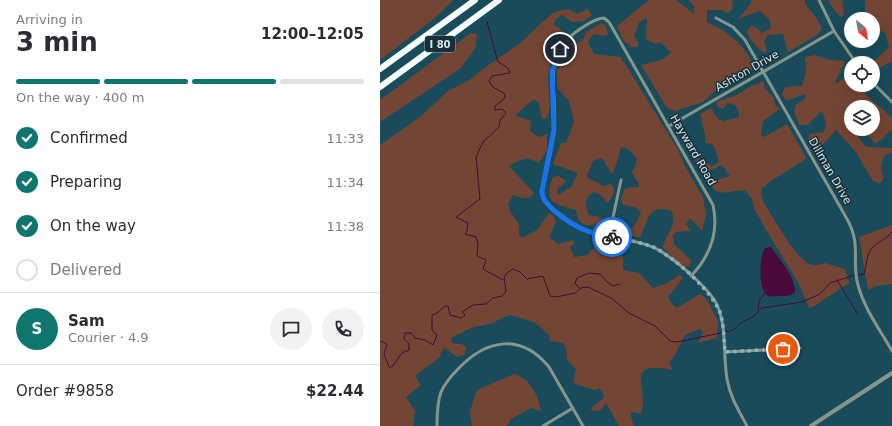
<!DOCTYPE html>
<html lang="en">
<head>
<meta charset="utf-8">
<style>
  body { margin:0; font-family:"DejaVu Sans",sans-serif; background:#f2f2f3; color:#2b2b33; height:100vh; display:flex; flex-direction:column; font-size:15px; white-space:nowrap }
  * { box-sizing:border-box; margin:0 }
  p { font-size:13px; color:#7c7c81 }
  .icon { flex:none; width:22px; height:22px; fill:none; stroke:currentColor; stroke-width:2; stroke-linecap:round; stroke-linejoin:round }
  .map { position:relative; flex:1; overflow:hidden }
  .details { display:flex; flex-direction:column; background:#fff; width:380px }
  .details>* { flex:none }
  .needle { width:26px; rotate:150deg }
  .controls { position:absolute; left:464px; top:12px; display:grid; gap:8px }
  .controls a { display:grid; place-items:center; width:36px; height:36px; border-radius:50%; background:#fff; box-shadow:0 4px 16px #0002; font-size:20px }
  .pin { position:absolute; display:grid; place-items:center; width:34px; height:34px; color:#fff; margin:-17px; border:2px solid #fff; border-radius:50%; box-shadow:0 1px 4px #0007 }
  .courier { position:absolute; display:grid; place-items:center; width:40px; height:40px; margin:-20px; border:3px solid #1a73e8; border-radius:50%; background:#fff; color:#222; box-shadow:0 1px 5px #0007 }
  .overview em { font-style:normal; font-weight:600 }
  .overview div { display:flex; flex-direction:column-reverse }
  .overview { display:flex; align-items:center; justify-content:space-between; height:68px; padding:0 16px }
  h1 { font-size:26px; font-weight:600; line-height:30px }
  .bar { display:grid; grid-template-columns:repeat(4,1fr); gap:6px 4px; align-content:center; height:48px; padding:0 16px }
  .bar i { height:5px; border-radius:3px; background:#e1e1e2 }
  .bar .selected { background:#0f766e }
  .bar p { grid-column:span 4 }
  .line { display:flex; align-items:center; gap:10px; padding:0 16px; border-top:1px solid #e1e1e2 }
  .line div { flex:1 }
  .round { display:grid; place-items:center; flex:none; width:42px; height:42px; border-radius:21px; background:#f2f2f3 }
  ol { padding:0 16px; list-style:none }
  li { display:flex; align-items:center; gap:12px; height:44px }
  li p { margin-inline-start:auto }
  li .icon { padding:4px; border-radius:50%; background:#0f766e; color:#fff; stroke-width:4 }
  li:last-child { color:#7c7c81 }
  li i { width:22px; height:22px; border:2px solid #e1e1e2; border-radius:50% }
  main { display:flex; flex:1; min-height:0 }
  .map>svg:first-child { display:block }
  .green { fill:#734535 }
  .water { fill:#490939 }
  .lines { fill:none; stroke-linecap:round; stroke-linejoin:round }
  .stream { stroke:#490939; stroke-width:1 }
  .minor { stroke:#85978c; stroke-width:3 }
  .tertiary { stroke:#85978c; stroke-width:4 }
  .motorway { stroke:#f6fffa; stroke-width:6 }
  .done { stroke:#90b1bc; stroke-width:4; stroke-dasharray:0 7.2 }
  .route { stroke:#1a73e8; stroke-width:5 }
  .labels { text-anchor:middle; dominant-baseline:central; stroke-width:3; stroke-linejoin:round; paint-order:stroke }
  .shield { fill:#192e35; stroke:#99b0b9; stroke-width:1 }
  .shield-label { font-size:10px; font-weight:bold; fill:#d0e8f1 }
  .street-label { font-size:11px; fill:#d0e8f1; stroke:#192e35 }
</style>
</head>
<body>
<main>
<section class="details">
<div class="overview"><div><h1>3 min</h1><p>Arriving in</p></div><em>12:00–12:05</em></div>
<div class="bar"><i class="selected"></i><i class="selected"></i><i class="selected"></i><i></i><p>On the way · 400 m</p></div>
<ol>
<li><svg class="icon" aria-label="check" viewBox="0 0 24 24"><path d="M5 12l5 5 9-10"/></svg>Confirmed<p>11:33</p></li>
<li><svg class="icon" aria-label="check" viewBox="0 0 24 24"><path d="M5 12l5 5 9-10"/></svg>Preparing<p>11:34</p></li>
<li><svg class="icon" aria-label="check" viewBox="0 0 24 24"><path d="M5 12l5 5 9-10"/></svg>On the way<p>11:38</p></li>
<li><i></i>Delivered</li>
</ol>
<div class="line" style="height:72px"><b class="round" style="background:#0f766e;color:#fff">S</b><div><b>Sam</b><p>Courier · 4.9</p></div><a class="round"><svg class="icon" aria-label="chat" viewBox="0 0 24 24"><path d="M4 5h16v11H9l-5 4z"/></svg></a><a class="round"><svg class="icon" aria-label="phone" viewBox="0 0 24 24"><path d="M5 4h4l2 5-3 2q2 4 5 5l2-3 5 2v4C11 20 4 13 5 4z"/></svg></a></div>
<div class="line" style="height:52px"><div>Order #9858</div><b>$22.44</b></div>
</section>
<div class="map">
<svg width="512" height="426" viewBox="0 0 512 426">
  <rect width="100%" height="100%" fill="#194b5a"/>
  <path class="green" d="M0 0H73L55 18 0 60Z
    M269 0H296L314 14V6L309 0H353L352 9 348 13 341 10H328L327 12V22C345 30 370 47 373 68L337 89 323 102 296 111 287 108 261 65 281 60 291 53 281 42 275 44 266 39 267 18 259 22 254 36 258 42V47H252L243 40 237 26Z
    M371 0H425V3C431 13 438 17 442 29L437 35 408 52 403 34 388 35 384 41 387 51 384 53C377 47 369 41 367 31L371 26 377 28 382 33 391 28 390 21 380 11 358 19 371 3Z
    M448 0H462L464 15 461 17 454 10Z
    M485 0H512V61L498 69H493L492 63 509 47 505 33 500 31 493 34V19H490L485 11Z
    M188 9 197 14 208 9 212 15 204 21 192 22 182 15 176 19 174 25 182 30 183 34 173 53 168 76 170 107 167 118 162 119 158 101 153 100 135 115 151 121 150 131 159 137 167 134V150L159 163C146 156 142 159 129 166L154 193 151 197 142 198 133 195 128 204 130 211 139 224V235L143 238 157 230 169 213 174 216 176 222 169 237 178 244 193 240 194 244 190 247 194 257 208 255 219 241 239 247 243 258V270L259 273 273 288 285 284 300 275 303 278 288 297 291 303 297 308 320 294 326 298 338 321 337 338 318 343 323 332 320 329 305 335 296 353 289 363 293 370C241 359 270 389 261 414L254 412 250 413 254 426H239L226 403 221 410 212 411 211 408 224 398 223 393 219 388 215 390 193 383 196 369 187 360 186 348 183 343 170 341 169 335 154 322 130 315 122 318 113 323 91 328 71 338 72 343 82 344 86 347 85 354 77 357 65 348 61 352 60 357 35 376 41 385 26 397 35 411 33 426H0V145L40 117 68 91 91 79 107 66 139 44 169 16 177 11Z
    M222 23 226 26 228 34 225 36 214 34 208 42 214 54 241 57 297 148 307 170 323 197 326 214 322 231 310 218 306 224 311 231 296 232 293 236 294 244 311 260V264L308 267 300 264 283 248C285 234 299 224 291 211 267 203 269 221 260 237L247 236 245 233 254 226 261 213 257 208 242 204 241 198 245 188 258 187 259 184 252 173 257 160C252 152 250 149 241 147L237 162 232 174 222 158 213 161 207 175 208 178 224 186 230 184C238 189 232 197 228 203L219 194 214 192C204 196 205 206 209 215L223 218V222C207 228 199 227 196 210 173 204 163 202 173 177L179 176 186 181 177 190 178 195 191 187 198 173 173 164 181 143H186L194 122 189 101 178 89C174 63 179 51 203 40L206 32Z
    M91 33 97 34 96 47 81 68 0 122V100Z
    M434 55 451 60 465 61 455 83H457L471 73V85H479C486 98 502 107 512 118V129L502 139 495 144 488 135V129H493V107H471V129H477L476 134 486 147 512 148 511 153 505 155C500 164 500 169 504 178L499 184 492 180 476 152 456 130 439 149 434 148 428 139 430 134 444 132 446 125 443 112 439 113 428 125H419L414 112 416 105 426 98 425 94 406 101 402 94 405 87 422 86 426 72 425 57Z
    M380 81 384 82 385 89 394 98 395 105 400 109 383 121 381 135 384 137 407 124 426 157 423 161 394 179 382 188 381 195 384 203C393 217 415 257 429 264 434 266 441 265 445 263L465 269 469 283 433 307 429 308 418 282 386 230 374 208 372 199 366 191C353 188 337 201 330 182L350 176 342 165 324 173 315 161V159L318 158 332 166 339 162 335 148 332 144 325 143V134L320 114 331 108 338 119 343 121 359 117V112L355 105 347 103 343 109 338 107 336 103C343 98 351 98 358 94 366 90 369 85 379 84Z
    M512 225V284L496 286 488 290 479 237Z
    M134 374C151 379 158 395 161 411L151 408 131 419 127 426H92L90 411 97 390Z"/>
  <path class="water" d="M391 247C400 260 415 276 415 292 411 296 406 296 401 296 397 296 391 297 388 296 378 291 379 256 385 248Z"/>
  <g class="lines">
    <path class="stream" d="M107 22 118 62 128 68 130 73 112 76 109 81 113 87 125 94V98L115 106V110L122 109 126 113 120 120 119 127 103 142 96 157 100 199 76 217 88 223 87 231 85 234 96 237 98 244 97 256 106 260 103 269 123 280
      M478 275 484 274C487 264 486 253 494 246 500 241 507 239 512 232
      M457 280 477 313
      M199 288 195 283 197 278 209 273 220 274 227 282 233 286 240 284
      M378 310 379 301 385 293
      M0 341 7 344 4 354 9 367H12L22 353 29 350V344L24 339 25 333H31L35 338 45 340 53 345 57 335 52 330V315L57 313 65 306H68L70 315 81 318 85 315 82 312 93 305 106 304 113 298 122 296 126 291 124 277 128 272 133 269 140 272 147 279 163 276 170 296 176 297 195 293 201 288 208 287 231 298 249 313 275 326 290 341 297 342 350 331 355 329 359 324 374 316 382 308 422 302 440 294 450 283 475 275"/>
    <path class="minor" d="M439 0 454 31 476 63
      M336 18 353 27 365 40 467 219C482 246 471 260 478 285 484 308 500 330 512 351
      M493 83 512 102
      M289 126 454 31
      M229 236 241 180
      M311 276C330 256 339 232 333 205L229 22 224 18C215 18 207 25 200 29 158 57 179 91 174 131 172 151 166 171 162 191 161 201 169 206 177 212 187 219 196 227 207 231 233 241 263 238 285 254 300 264 332 291 338 307 347 330 343 356 347 379 350 397 359 411 367 426
      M345 352 420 348
      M57 426C57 415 57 403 61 392 65 383 72 375 79 368 107 339 141 333 169 367L203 426
      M163 426 193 408"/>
    <path class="tertiary" d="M431 426 512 373"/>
    <path class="motorway" d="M0 69 95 0
      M0 87 119 0"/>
  </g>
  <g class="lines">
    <path class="done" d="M232 237C245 240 261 242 273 247 293 256 336 294 341 316 344 327 344 341 345 352L403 349"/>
    <path class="route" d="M180 49 172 72 174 130 162 191C161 206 194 226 207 231 215 234 223 235 232 237"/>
  </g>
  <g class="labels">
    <rect class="shield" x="45" y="36" width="30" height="16" rx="3"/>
    <g class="shield-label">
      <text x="60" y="44">I 80</text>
    </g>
    <g class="street-label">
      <text transform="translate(367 71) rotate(-30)">Ashton Drive</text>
      <text transform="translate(313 150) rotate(60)">Hayward Road</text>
      <text transform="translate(450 171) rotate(60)">Dillman Drive</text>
    </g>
  </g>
</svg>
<div class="controls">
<a><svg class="needle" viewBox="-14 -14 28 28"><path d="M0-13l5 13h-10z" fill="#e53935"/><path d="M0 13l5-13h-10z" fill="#7c7c81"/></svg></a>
<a><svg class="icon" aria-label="locate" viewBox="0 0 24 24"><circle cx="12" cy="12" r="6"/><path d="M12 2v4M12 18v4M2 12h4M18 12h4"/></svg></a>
<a><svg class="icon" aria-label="layers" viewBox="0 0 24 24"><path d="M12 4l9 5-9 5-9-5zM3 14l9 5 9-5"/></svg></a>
</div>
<div class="pin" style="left:403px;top:349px;background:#ea580c"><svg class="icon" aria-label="bag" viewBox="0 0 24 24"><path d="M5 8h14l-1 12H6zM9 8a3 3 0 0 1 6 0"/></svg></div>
<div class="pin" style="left:180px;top:49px;background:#1f2937"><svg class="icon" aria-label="home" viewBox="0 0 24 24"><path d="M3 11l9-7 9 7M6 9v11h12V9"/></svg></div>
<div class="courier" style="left:232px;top:237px"><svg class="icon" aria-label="bike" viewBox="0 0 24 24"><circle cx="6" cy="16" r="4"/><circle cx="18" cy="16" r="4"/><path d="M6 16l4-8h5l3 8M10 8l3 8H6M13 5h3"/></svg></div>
</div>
</main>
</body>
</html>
